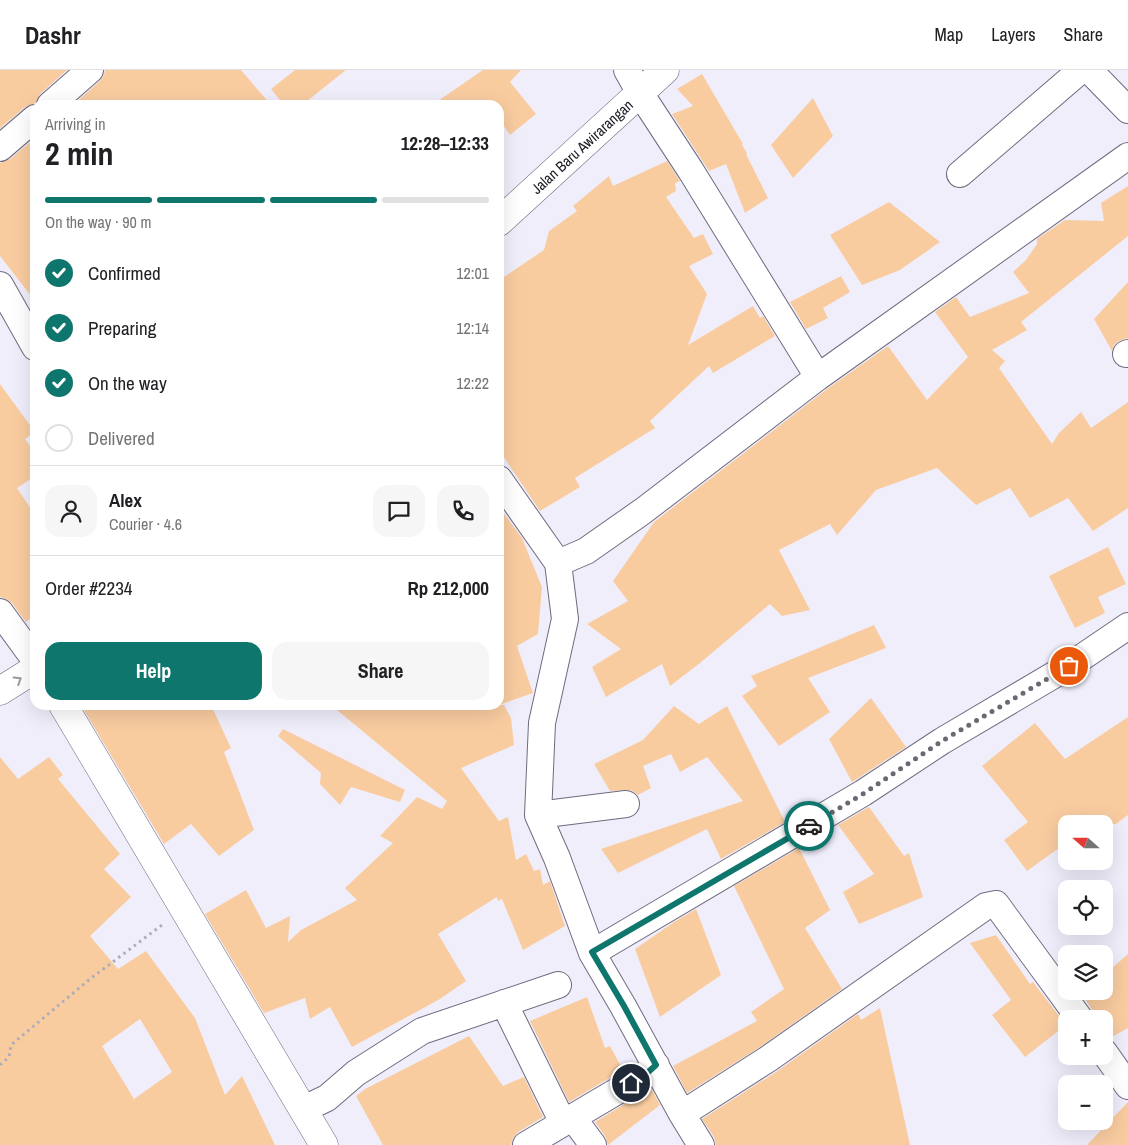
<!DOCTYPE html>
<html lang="en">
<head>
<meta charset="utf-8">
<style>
  body { margin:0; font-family:"Archivo Narrow",sans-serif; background:#f6f6f6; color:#202124; height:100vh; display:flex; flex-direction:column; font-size:19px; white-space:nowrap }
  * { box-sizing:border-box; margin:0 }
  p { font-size:16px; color:#757577 }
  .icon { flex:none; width:28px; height:28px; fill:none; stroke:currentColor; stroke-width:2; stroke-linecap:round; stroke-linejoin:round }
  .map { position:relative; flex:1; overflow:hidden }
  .details { position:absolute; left:30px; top:30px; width:474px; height:610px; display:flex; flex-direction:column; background:#fff; border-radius:15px; box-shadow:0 5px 20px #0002 }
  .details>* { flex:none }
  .needle { width:32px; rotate:291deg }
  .fabs { position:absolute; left:1058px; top:745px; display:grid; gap:10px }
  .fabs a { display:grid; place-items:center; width:55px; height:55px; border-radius:10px; background:#fff; box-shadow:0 5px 20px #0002; font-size:25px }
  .pin { position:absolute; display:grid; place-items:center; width:42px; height:42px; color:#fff; margin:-21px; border:2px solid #fff; border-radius:50%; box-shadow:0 1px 5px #0007 }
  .courier { position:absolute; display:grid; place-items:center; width:50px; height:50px; margin:-25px; border:4px solid #0f766e; border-radius:50%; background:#fff; color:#222; box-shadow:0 1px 6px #0007 }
  .overview em { font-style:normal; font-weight:700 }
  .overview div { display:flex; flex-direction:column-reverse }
  .overview { display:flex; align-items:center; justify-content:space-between; height:85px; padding:0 15px }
  h1 { font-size:32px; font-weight:700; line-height:38px }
  .bar { display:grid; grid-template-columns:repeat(4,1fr); gap:8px 5px; align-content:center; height:60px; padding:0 15px }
  .bar i { height:6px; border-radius:4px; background:#e0e0e0 }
  .bar .on { background:#0f766e }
  .bar p { grid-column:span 4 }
  .line { display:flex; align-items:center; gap:12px; padding:0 15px; border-top:1px solid #e0e0e0 }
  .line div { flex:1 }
  .round { display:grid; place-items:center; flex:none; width:52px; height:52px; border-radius:15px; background:#f6f6f6 }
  ol { padding:0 15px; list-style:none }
  li { display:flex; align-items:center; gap:15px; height:55px }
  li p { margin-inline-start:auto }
  li .icon { padding:5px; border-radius:50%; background:#0f766e; color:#fff; stroke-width:4 }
  li:last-child { color:#757577 }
  li i { width:28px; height:28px; border:2px solid #e0e0e0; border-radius:50% }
  .button { display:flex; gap:10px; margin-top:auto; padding:10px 15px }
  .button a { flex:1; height:58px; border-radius:15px; background:#0f766e; color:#fff; font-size:20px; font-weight:700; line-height:58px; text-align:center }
  .button a+a { background:#f6f6f6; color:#202124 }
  header { display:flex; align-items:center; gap:30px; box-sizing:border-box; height:70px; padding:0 25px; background:#fff; border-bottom:1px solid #e0e0e0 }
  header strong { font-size:24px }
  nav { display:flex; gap:28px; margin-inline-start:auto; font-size:18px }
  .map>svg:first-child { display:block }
  .building { fill:#f9cca0; fill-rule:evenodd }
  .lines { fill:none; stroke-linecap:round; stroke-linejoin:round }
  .street-casing { stroke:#6f6b7f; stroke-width:28 }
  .secondary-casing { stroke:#6f6b7f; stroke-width:29 }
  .path { stroke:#aeacb8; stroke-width:3; stroke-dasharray:2.5 4; stroke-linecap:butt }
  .street { stroke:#fff; stroke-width:26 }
  .secondary { stroke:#fff; stroke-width:28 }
  .oneway { stroke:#9c9b9e }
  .done { stroke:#6a6872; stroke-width:5; stroke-dasharray:0 9 }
  .route { stroke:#0f766e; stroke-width:6 }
  .labels { text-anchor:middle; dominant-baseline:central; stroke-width:4.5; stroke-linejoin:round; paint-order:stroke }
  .street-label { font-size:15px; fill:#222028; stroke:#f1eefc }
</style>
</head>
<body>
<header>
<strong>Dashr</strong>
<nav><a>Map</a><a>Layers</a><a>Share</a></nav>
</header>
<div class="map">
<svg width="1128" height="1075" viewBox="0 0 1128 1075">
  <rect width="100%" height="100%" fill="#f1eefc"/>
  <path class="building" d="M0 0H67L40 24 36 33 25 37 0 58Z
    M105 0H241L271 35H73L100 11 104 5Z
    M295 0H346L302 35H284L271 19Z
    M483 0H521L510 12 536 44 510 65 499 49V35H432Z
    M702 4 743 74 742 75 747 83 746 84 768 128 745 143 726 94 709 101 672 44 693 36 677 19Z
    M813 28 833 66 793 108 771 75Z
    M35 68V231L0 186V93L10 89Z
    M667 91 680 111 675 113 676 121 666 127 694 168 703 164 713 184 689 196 707 224 688 275 753 236 760 248 763 246 775 266 713 303 709 296 650 351 655 358 575 408 580 417 540 441 499 380V217L501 209 544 180 549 161 577 141 573 136 609 106 613 116Z
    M1128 116V166L1021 252 1027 260 992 280 1005 291 999 298 1052 374 1059 363 1081 342 1091 358 1128 332V438L1093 461 1068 428 1030 448 1010 418 976 435 937 398 876 420 837 465 830 454 779 480 810 540 782 546 770 534 700 593 670 616 662 594 606 627 592 597 621 579 587 554 628 531 613 511 654 452 827 319 888 276 927 330 968 287 935 242 956 227 970 247 1029 223 1013 202 1026 190 1037 174V169L1065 150 1104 151 1101 133Z
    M889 132 940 172 900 200 862 215 830 165Z
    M841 206 850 222 823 238 828 248 806 259 790 232Z
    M1128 212V268L1119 271 1114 275 1112 281 1094 249Z
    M0 314 35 362 25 369 35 383V406L17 418 35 445V545L26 552 12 533 6 529 0 527Z
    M499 437 522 468 542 517 538 564 517 576 533 623 499 635Z
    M1108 477 1126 514 1098 527 1105 543 1075 558 1049 506Z
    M874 555 886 578 808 608 830 642 779 676 742 626 757 616 751 606Z
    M871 628 906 677 852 712 829 669Z
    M81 635H211L231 678 224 682 254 760 219 786 191 754 164 774Z
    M331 635H504L511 648 514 675 461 698 499 751 508 747 516 790 526 784 534 801 540 799 543 815 550 811 565 856 523 880 502 829 498 831 497 827 438 864 466 911 440 929 352 977 330 937 310 949 305 928 264 943 205 844 246 820 266 858 290 846 288 872 301 860 357 830 345 818 393 773 380 766 417 727 442 739 447 731Z
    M674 636 699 654 727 636 785 752 721 789 707 759 618 803 601 779 743 731 707 687 680 702 671 684 643 696 651 718 638 725 631 720 610 721 594 694 643 670Z
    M1128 647V745L1116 754H1066V773L1027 801 1004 770 1028 752 982 696 1035 653 1065 689Z
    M283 659 405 720 400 732 351 717 340 735 320 714 321 703 278 666Z
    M0 687 18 709 49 687 63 705 58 709 120 784 104 799 131 827 90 866 118 899 146 881 195 948 225 1025 242 1006 275 1075H0ZM140 949 172 1002 134 1029 102 976Z
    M869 737 904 786 909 783 923 827 859 854 843 822 874 804 838 755Z
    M799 778 830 840 805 858 842 919 760 977 687 1023 673 996 757 951 751 942 784 919 734 816Z
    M696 839 721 905 660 947 635 879 674 852Z
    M996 865 1030 914 1033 912 1066 955 1025 987 992 945 1011 930 970 873Z
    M1128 884V958L1110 968 1104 958V949H1098L1080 921H1104V905Z
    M587 927 605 978 610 976 623 1000 569 1032 530 951Z
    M880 938 910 1075H716L714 1067 702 1049 776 1002 858 944 861 950Z
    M469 966 503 1016 524 1007 543 1047 518 1062 513 1068 511 1075H383L356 1026 365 1019Z
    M651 1018 660 1035 608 1075 605 1066 595 1052Z
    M1128 1032V1075H1087Z"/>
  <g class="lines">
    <g class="street-casing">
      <path id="street" d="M627 0 640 23 691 101 818 307
        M1089 0 1128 40
        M50 35 90 0
        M0 78 35 48
        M960 104 1081 0
        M0 215 35 277
        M1126 284 1128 283
        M499 409 558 493 565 549 542 653 538 745 557 788 592 883 623 936 682 1044 701 1075
        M558 493 586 481 643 441 818 307 1128 86
        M0 542 35 590
        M538 745 626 734
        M592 883 863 723 942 671 1069 596 1128 556
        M504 933 563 1053
        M1104 982 1128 1016
        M304 1039 327 1028 356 1003 422 961 558 915
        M682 1044 768 989 986 836 996 834 1080 949
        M573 1048 593 1075
        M526 1075 646 1004 656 995"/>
    </g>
    <g class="secondary-casing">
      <g id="secondary">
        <path id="s1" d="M499 152 665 0"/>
        <path d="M0 621 35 599"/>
        <path d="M63 635 324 1075"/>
      </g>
    </g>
    <path class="path" d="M0 995 9 987 11 975 90 909 162 855"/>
    <use href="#street" class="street"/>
    <use href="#secondary" class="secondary"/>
  </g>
  <defs><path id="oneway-chevron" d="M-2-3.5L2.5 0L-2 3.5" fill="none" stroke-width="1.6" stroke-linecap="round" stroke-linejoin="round" transform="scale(1.25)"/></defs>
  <use class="oneway" href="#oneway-chevron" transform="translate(18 610) rotate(-32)"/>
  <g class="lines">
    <path class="done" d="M809 756 863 724 942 671 1069 596"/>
    <path class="route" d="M631 1013 646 1004 656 995 624 936 592 882 809 756"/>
  </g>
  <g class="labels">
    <g class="street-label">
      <text stroke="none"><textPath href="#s1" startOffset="112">Jalan Baru Awirarangan</textPath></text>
    </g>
  </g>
</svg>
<div class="fabs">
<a><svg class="needle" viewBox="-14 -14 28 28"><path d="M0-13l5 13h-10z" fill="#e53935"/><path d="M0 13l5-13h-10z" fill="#757577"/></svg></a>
<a><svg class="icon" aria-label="locate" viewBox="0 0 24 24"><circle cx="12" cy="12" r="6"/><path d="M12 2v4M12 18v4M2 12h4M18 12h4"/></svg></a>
<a><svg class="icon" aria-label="layers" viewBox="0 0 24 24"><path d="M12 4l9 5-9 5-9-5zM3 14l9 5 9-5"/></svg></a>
<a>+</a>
<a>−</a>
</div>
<div class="pin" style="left:1069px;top:596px;background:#ea580c"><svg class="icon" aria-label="bag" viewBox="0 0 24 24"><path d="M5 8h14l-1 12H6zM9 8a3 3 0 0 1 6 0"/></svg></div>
<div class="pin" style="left:631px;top:1013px;background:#1f2937"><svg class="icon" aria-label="home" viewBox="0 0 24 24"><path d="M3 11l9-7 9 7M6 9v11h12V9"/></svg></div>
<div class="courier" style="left:809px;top:756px"><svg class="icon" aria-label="car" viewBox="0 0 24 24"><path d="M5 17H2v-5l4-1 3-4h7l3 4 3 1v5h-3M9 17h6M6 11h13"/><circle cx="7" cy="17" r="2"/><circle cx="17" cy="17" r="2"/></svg></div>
<section class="details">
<div class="overview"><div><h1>2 min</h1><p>Arriving in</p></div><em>12:28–12:33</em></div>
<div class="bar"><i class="on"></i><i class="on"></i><i class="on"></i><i></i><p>On the way · 90 m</p></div>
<ol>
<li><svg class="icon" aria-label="check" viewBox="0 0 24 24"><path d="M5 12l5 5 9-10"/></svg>Confirmed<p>12:01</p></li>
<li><svg class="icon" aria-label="check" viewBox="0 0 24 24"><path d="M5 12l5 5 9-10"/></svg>Preparing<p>12:14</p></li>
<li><svg class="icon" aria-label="check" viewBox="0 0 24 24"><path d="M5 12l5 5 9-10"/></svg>On the way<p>12:22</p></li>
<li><i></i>Delivered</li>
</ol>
<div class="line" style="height:90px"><a class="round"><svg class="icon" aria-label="person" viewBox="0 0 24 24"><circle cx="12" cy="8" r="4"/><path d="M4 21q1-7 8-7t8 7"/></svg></a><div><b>Alex</b><p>Courier · 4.6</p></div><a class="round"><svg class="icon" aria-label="chat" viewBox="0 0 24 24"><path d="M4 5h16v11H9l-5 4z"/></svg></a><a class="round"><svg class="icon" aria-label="phone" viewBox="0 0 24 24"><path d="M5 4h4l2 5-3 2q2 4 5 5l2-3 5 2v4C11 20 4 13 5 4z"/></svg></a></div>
<div class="line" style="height:65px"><div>Order #2234</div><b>Rp 212,000</b></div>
<div class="button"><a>Help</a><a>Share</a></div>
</section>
</div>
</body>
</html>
